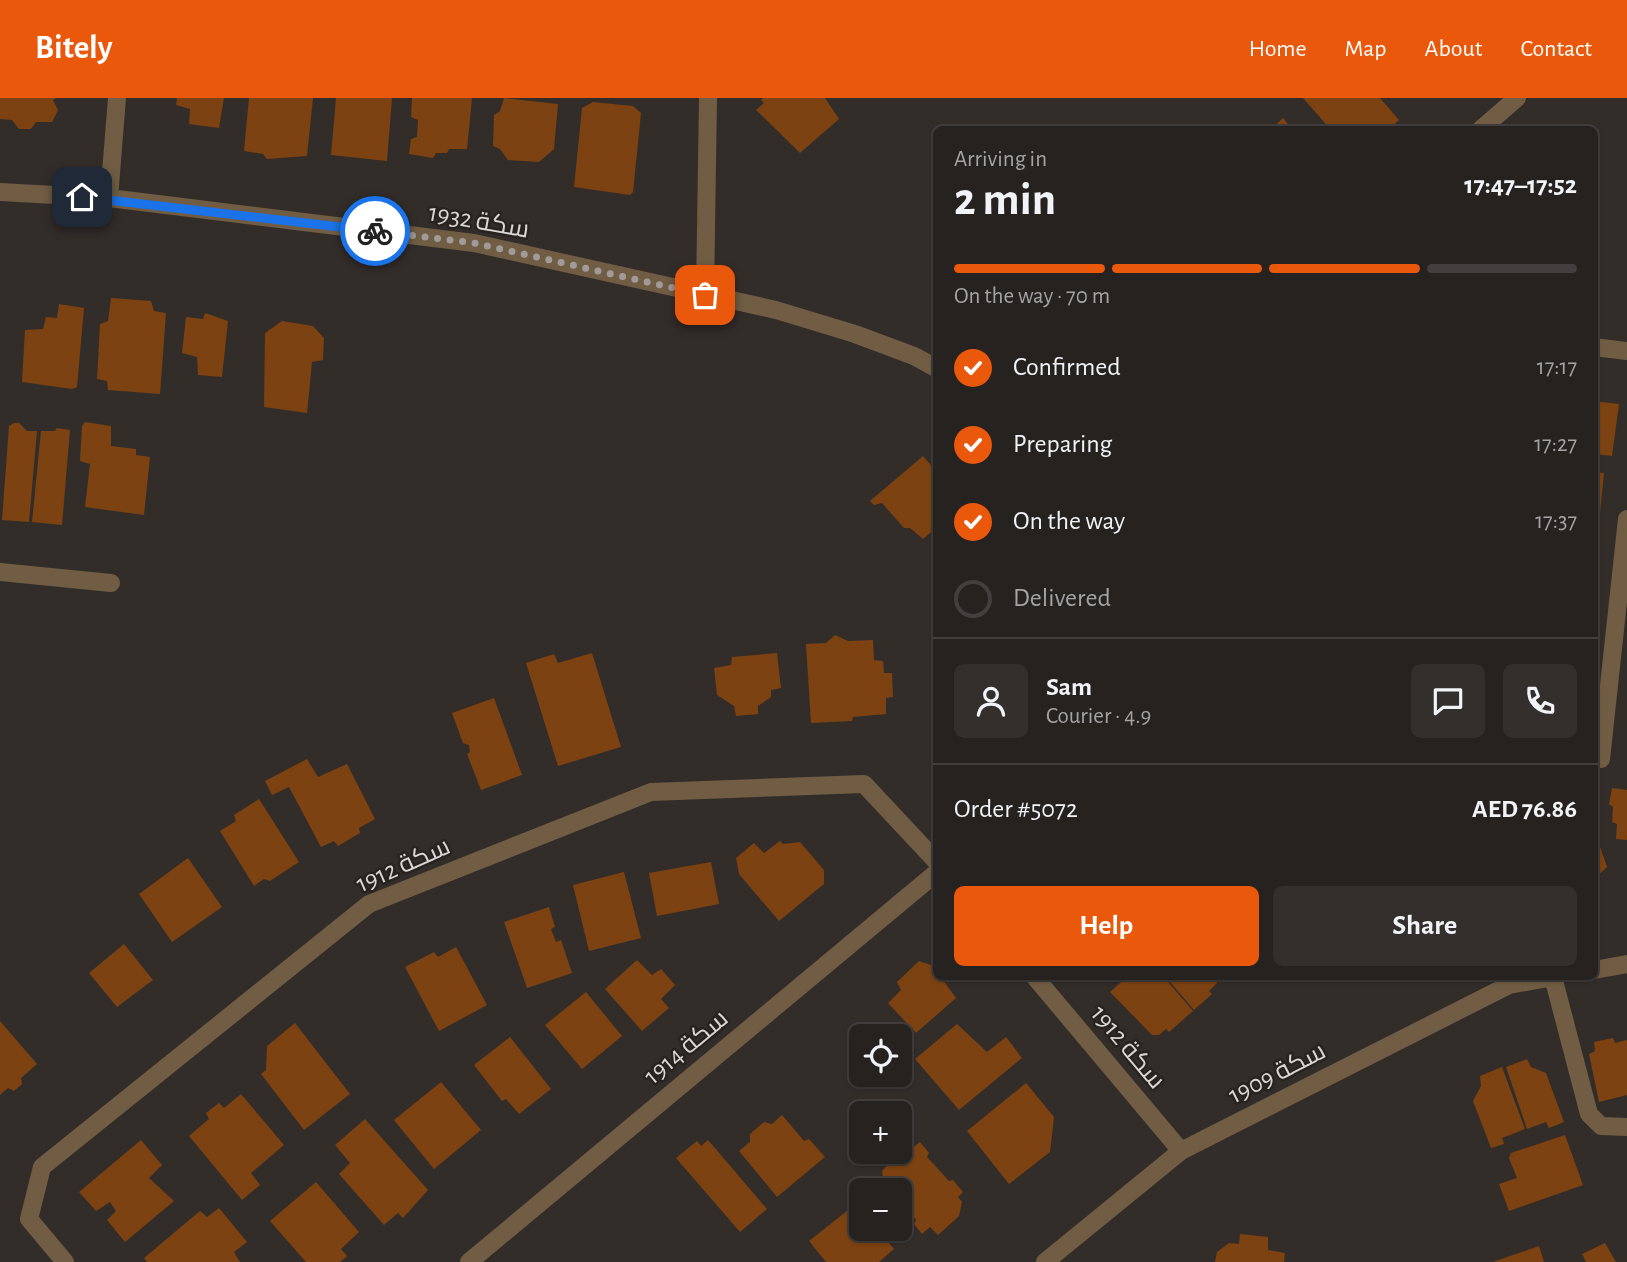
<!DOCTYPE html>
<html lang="en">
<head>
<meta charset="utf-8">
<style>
  body { margin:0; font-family:"Alegreya Sans",Cairo,sans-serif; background:#322f2d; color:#f1f3f6; height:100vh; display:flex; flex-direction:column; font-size:26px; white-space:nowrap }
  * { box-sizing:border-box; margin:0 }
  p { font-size:23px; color:#a4a4a5 }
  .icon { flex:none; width:38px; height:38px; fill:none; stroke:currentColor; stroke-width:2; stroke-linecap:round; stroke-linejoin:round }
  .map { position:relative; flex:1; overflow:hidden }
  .sheet { position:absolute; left:933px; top:28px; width:665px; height:854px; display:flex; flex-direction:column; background:#262220; border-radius:10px; box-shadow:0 2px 5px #0004,0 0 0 2px #423f3e }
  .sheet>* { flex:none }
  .fabs { position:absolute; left:849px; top:926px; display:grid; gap:14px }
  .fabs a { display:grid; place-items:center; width:63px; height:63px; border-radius:10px; background:#262220; box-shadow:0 2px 5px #0004,0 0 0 2px #423f3e; font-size:35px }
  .pin { position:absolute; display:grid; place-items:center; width:60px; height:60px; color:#fff; margin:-30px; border-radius:14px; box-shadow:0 4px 10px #0006 }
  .courier { position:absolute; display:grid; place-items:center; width:70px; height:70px; margin:-35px; border:5px solid #1a73e8; border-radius:50%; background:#fff; color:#222; box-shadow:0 2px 9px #0007 }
  .overview em { font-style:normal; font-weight:700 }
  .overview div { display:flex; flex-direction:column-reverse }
  .overview { display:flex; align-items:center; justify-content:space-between; height:119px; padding:0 21px }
  h1 { font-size:46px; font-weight:700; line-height:52px }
  .bar { display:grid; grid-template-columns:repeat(4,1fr); gap:10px 7px; align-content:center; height:84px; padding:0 21px }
  .bar i { height:9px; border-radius:5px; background:#423f3e }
  .bar .active { background:#ea580c }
  .bar p { grid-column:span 4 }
  .line { display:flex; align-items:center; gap:18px; padding:0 21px; border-top:2px solid #423f3e }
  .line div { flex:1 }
  .round { display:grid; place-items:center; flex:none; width:74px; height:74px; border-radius:10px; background:#322f2d }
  ol { padding:0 21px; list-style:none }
  li { display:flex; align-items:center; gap:21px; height:77px }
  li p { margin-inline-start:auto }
  li .icon { padding:7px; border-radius:50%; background:#ea580c; color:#fff; stroke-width:4 }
  li:last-child { color:#a4a4a5 }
  li i { width:38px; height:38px; border:4px solid #423f3e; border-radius:50% }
  .button { display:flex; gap:14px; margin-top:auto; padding:14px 21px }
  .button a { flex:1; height:80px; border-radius:10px; background:#ea580c; color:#fff; font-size:28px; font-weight:700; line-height:80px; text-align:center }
  .button a+a { background:#322f2d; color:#f1f3f6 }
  header { display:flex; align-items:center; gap:42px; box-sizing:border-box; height:98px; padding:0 35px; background:#ea580c; color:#fff }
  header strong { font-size:33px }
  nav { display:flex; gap:38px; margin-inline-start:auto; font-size:24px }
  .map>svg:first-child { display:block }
  .building { fill:#7d4211 }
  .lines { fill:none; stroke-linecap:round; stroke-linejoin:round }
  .minor { stroke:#705d44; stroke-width:18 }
  .done { stroke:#a09b98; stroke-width:7; stroke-dasharray:0 12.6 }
  .route { stroke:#1a73e8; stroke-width:9 }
  .labels { text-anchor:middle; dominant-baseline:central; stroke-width:5; stroke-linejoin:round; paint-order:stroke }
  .street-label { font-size:26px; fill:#dad6d4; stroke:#292320 }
</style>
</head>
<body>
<header>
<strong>Bitely</strong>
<nav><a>Home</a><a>Map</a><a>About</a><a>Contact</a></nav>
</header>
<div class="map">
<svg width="1627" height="1164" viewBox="0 0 1627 1164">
  <rect width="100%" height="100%" fill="#332d2a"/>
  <path class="building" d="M0 0H56L53 2 58 12 52 24H36L31 31H19L12 22 0 21Z
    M177 0H224L219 30 189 26 190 11 176 7Z
    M249 0H313L307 58 267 61 263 56 244 53Z
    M336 0H392L387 63 331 57Z
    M412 0H472L467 51H449L447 55H436L433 60 409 56 411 41 417 39 418 22 411 19Z
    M504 0 558 6 554 51 539 64 508 62 500 51 493 48 494 17 500 13Z
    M763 0H825L839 21 800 55 756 12 764 5 761 2Z
    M1303 0H1380L1399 22 1388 32H1331Z
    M593 4 633 8 641 15 633 94 630 97 574 89 582 10Z
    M1283 20 1293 32H1270Z
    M111 200 151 203 154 213 166 215 160 296 108 292 107 283 97 281 100 226 108 223Z
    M59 206 84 210 77 289 72 291 22 284 25 232 43 231 46 219 57 220Z
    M205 215 228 223 222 279 198 277 197 259 182 255 186 219 203 221Z
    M282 223 313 228 324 240 323 262 312 264 307 315 264 309 265 235Z
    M1594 303 1619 306 1612 358 1594 356Z
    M85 324 111 328V348L136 351V357L150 359 144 417 85 409 90 366 80 363 82 328Z
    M14 325H19L27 333H37L29 424 2 422 9 328Z
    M57 330 70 332 62 427 32 424 41 333H55Z
    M923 358 936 373V430L923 441 910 430H904L882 405 874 407 870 403Z
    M1594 374 1604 375 1599 425H1594Z
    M835 537 848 543 873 542 874 562 883 563 884 575H892L893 599 886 600V616L853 619 852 623 811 625 806 546 826 545Z
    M592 555 621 649 558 668 526 565 554 556 558 565Z
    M777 555 781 590 771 592V599L758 608V616L736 618 734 608 717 597 714 570 731 567 732 559Z
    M494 600 522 677 481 692 467 656 470 654 469 647 463 645 452 615Z
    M307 661 318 679 347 666 375 721 359 730 360 735 338 748 334 743 321 749 289 689 272 697 265 683Z
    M1612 690 1627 692V742L1616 741 1617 726 1612 724 1613 709 1609 706Z
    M259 701 299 764 270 783 264 781 254 788 220 733 236 723 234 717Z
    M1595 734 1607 769 1594 781V734Z
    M780 743 783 746 800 744 824 772V786L779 823 739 776 736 760 754 745 764 755Z
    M188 760 222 809 172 844 139 796Z
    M711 764 719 806 657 818 649 775Z
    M624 774 641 840 589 853 573 787Z
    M549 809 555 829 551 831 556 844 561 842 572 875 527 890 504 824Z
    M124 846 153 882 117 909 89 875Z
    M456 849 487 907 439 933 405 869 434 854 438 859Z
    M637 862 652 877 661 871 675 887 661 901 669 910 642 933 605 891Z
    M919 863 931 867 936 878H940L956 900 916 935 888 905 901 892 897 884Z
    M1128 878H1163L1193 913 1169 934 1166 931 1159 937H1152L1110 894Z
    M1165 878H1217V885L1209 893 1212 896 1194 912Z
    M586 894 622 938 582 971 545 927Z
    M0 923 37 966 21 980 22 986 14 993 8 990 0 997Z
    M295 925 350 996 304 1032 261 976 266 972 267 948Z
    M957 926 987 954 1006 939 1022 960 959 1012 915 961Z
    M510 939 551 991 519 1016 506 1001 502 1003 474 967Z
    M1613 940 1615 945 1627 942V997L1599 1004 1589 956 1595 953 1594 944Z
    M1527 961 1531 969 1546 975 1564 1024 1549 1030 1546 1024 1527 1031 1506 969Z
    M1502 969 1525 1031 1502 1040 1504 1046 1491 1050 1473 1003 1481 988 1480 978Z
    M441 984 481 1032 434 1071 394 1022Z
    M1026 985 1054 1019 1050 1054 1009 1086 967 1033Z
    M241 996 284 1047 251 1075 260 1087 242 1102 189 1038 209 1021 206 1015 219 1005 224 1010Z
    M782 1017 804 1043 809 1041 825 1059 777 1099 739 1053 750 1044V1036L764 1024 772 1026Z
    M365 1021 428 1092 403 1120 398 1115 384 1127 339 1076 350 1065 335 1047Z
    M1565 1037 1583 1087 1509 1113 1499 1086 1517 1080 1509 1060 1511 1055Z
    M141 1042 162 1067 149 1080 174 1103 125 1144 107 1122 116 1113 110 1104 96 1113 79 1094Z
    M708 1042 767 1111 740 1134 676 1060 697 1043 701 1048Z
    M920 1044 929 1055 927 1059 949 1083 953 1082 963 1094 958 1099 962 1104 959 1118 938 1137 930 1129 922 1136 914 1126 916 1122 900 1103V1092H890L887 1090 891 1085 883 1080 882 1073 904 1049 909 1053Z
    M316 1084 359 1134 341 1151 347 1158 340 1164H306L270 1123Z
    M857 1105 861 1111V1130H877L894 1151 879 1164H826L809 1143Z
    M219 1110 247 1144 234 1154 240 1164H147L144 1160 200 1113 207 1119Z
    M1240 1136 1268 1139V1152L1285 1155 1284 1164H1215L1217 1154 1229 1145 1239 1146Z
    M1605 1145 1616 1164H1586L1582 1156Z
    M1539 1148 1544 1164H1493Z"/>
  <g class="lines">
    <path class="minor" d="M1480 32 1517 0
      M0 94 109 100 474 145 776 212 855 236 914 258 936 270
      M109 100 117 0
      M705 197 708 0
      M1594 249 1627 253
      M0 474 111 485
      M1601 661 1627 421
      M1594 872 1627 866
      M1034 878 1181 1053
      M1553 879 1589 1016 1601 1028 1627 1029
      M65 1164 29 1121 42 1069 369 806 651 694 864 686 936 763
      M469 1164 936 775
      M1045 1164 1181 1053 1509 887 1558 878"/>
  </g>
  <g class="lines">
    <path class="done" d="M375 133 474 145 705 197"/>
    <path class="route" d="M82 99 375 133"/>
  </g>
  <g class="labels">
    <g class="street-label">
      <text transform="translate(479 123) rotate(10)">سكة 1932</text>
      <text transform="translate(403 767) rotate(-24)">سكة 1912</text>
      <text transform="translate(686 949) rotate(-40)">سكة 1914</text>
      <text transform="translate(1128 949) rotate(50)">سكة 1912</text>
      <text transform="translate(1277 975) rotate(-27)">سكة 1909</text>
    </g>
  </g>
</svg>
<div class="fabs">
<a><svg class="icon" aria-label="locate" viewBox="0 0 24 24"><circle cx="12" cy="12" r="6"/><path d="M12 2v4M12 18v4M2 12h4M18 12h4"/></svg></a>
<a>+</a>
<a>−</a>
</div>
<div class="pin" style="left:705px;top:197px;background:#ea580c"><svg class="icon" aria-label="bag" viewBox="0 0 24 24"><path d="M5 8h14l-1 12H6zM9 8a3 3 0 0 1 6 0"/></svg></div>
<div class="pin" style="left:82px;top:99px;background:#1f2937"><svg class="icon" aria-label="home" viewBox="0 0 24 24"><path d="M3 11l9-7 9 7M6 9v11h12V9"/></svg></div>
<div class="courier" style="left:375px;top:133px"><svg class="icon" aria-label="bike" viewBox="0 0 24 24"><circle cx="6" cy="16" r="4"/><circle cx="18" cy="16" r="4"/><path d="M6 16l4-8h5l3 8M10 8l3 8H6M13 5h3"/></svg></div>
<section class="sheet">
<div class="overview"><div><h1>2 min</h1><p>Arriving in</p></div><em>17:47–17:52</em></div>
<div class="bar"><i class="active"></i><i class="active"></i><i class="active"></i><i></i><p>On the way · 70 m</p></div>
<ol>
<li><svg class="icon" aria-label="check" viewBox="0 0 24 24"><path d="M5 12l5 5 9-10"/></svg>Confirmed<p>17:17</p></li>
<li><svg class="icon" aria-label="check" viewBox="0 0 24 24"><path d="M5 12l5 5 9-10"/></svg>Preparing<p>17:27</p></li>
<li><svg class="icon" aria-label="check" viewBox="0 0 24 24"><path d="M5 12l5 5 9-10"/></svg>On the way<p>17:37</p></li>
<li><i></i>Delivered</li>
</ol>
<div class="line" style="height:126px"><a class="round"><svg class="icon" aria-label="person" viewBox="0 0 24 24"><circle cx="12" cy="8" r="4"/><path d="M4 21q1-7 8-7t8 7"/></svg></a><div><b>Sam</b><p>Courier · 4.9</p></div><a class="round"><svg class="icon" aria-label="chat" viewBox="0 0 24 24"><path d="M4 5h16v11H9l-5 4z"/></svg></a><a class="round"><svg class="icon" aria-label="phone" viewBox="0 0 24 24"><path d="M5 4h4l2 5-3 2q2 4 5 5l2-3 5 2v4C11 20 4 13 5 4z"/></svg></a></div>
<div class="line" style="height:91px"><div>Order #5072</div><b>AED 76.86</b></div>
<div class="button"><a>Help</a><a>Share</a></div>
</section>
</div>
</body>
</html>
